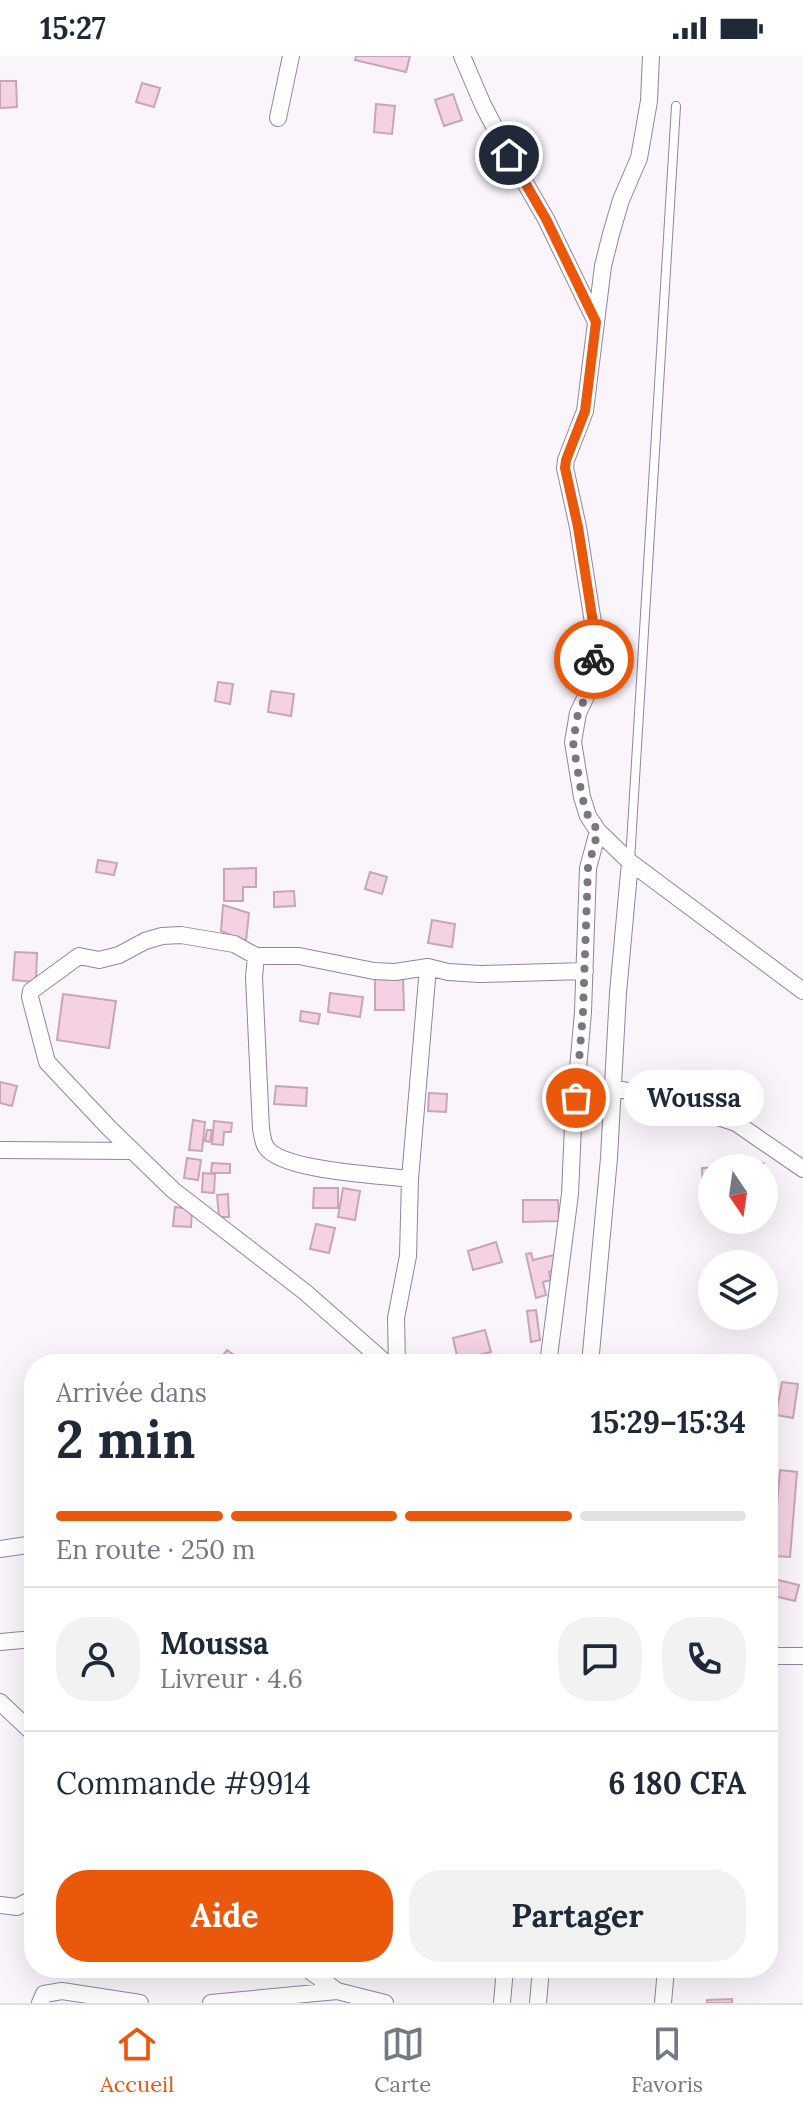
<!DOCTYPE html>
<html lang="fr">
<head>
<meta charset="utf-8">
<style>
  body { margin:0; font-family:Lora,serif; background:#f2f2f3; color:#1f2937; height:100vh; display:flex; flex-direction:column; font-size:30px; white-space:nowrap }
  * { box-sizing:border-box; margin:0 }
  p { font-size:26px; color:#747a83 }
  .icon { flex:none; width:44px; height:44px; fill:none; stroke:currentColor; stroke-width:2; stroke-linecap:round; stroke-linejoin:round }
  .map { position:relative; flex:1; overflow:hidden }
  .details { position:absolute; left:24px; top:1298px; width:754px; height:624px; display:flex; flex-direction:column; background:#fff; border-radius:32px; box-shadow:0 8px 32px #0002 }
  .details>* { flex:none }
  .needle { width:52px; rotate:167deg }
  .controls { position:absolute; left:698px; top:1098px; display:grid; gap:16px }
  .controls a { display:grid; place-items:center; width:80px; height:80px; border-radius:50%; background:#fff; box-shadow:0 8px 32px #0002; font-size:40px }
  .pin { position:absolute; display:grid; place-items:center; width:68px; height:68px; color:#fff; margin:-34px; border:4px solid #fff; border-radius:50%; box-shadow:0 2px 8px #0007 }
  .courier { position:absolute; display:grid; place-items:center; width:80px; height:80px; margin:-40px; border:6px solid #ea580c; border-radius:50%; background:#fff; color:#222; box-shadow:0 2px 10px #0007 }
  .bubble { position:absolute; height:56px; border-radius:28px; background:#fff; box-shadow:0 8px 32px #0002; font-size:26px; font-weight:800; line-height:56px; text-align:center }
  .head em { font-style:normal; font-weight:800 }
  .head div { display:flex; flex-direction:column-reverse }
  .head { display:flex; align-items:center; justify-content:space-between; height:136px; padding:0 32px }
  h1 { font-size:52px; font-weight:800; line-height:60px }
  .bar { display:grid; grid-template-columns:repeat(4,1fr); gap:12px 8px; align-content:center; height:96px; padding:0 32px }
  .bar i { height:10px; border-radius:6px; background:#e0e1e3 }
  .bar .selected { background:#ea580c }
  .bar p { grid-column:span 4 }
  .line { display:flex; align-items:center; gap:20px; padding:0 32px; border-top:2px solid #e0e1e3 }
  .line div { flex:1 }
  .round { display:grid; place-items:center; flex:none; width:84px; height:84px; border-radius:32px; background:#f2f2f3 }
  .action { display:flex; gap:16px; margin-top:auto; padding:16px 32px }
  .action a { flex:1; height:92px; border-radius:32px; background:#ea580c; color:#fff; font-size:32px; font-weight:800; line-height:92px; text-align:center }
  .action a+a { background:#f2f2f3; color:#1f2937 }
  .status { display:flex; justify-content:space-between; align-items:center; height:56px; padding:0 40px; background:#fff; direction:ltr }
  .status svg { height:22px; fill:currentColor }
  .tab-bar { display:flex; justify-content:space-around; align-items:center; height:112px; border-top:2px solid #e0e1e3; background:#fff; font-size:22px; color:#747a83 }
  .tab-bar a { display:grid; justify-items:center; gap:4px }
  .tab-bar .selected { color:#ea580c }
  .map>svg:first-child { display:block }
  .building { fill:#f4d2e3; stroke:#c7a6b6; stroke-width:2 }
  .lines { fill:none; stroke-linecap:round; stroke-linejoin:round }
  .lane-casing { stroke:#94839e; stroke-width:10 }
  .street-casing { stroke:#94839e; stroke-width:18 }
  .lane { stroke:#fff; stroke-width:8 }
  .street { stroke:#fff; stroke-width:16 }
  .done { stroke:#7b757f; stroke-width:8; stroke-dasharray:0 14.4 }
  .route { stroke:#ea580c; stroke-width:10 }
</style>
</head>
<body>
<div class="status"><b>15:27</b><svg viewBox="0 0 49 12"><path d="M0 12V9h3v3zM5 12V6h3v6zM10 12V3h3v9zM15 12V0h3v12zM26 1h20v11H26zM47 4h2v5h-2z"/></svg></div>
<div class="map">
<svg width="803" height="1947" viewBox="0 0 803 1947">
  <rect width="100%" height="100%" fill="#f9f5fb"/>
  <path class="building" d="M356 0H410L406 16 355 4Z
    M0 25H16L17 51 0 52Z
    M142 27 160 32 154 51 136 46Z
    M453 38 462 64 444 70 435 44Z
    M376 48 395 50 392 78 374 76Z
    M218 626 233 628 230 648 215 645Z
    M271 635 294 638 291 660 268 656Z
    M98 804 117 807 114 819 96 816Z
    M256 812V831H243V845H224V813Z
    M370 816 387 821 382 838 365 833Z
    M294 835 295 850 274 851V836Z
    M223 849 249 857 246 885 221 875Z
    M432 864 455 868 452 891 428 887Z
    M15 896 37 897 36 926 13 924Z
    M375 922H403L404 954H375Z
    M330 937 363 941 360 961 328 956Z
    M63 938 116 945 109 992 57 984Z
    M301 955 320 958 318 968 300 965Z
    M0 1026 17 1030 12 1050 0 1047Z
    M276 1030 307 1032 306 1050 274 1048Z
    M429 1037 447 1038 446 1056 428 1055Z
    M193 1064 205 1066 202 1095 189 1094Z
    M214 1065 232 1067 231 1076H224L223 1089 212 1088Z
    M207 1074H212L210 1086 205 1085Z
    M187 1102 201 1104 198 1124 184 1122Z
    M744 1104 764 1107 763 1112H742Z
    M212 1107 230 1108V1117H211Z
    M726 1111 712 1112V1144L703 1145 702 1112Z
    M203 1117 215 1118 214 1137 202 1136Z
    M314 1132H338V1152H313Z
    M343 1132 360 1135 355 1164 338 1161Z
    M228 1138 229 1161H219L217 1139Z
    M523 1144H558L559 1165 523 1166Z
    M175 1151 192 1153 191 1171 173 1170Z
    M316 1168 335 1172 329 1197 310 1193Z
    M496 1186 502 1206 473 1214 468 1195Z
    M531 1197 533 1204 554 1199 557 1214 549 1216 551 1224 543 1226 546 1239 536 1242 526 1198Z
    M536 1254 540 1284 531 1286 527 1255Z
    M485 1274 491 1296 458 1304 453 1282Z
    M227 1294 247 1308H217Z
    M500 1299 502 1308H466Z
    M678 1299 687 1301 685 1308H676Z
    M741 1301 750 1302V1308H740Z
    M782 1326 798 1328 793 1362 776 1359Z
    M768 1327 772 1328 770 1350H768Z
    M780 1414 797 1416 790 1501 773 1500Z
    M768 1439 776 1441 773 1455 768 1454Z
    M774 1523 799 1529 795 1545 770 1539Z
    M732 1943V1947H707V1944Z"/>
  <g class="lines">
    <g class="lane-casing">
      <path id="lane" d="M630 805 676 50"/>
    </g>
    <g class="street-casing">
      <path id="street" d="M462 0 483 49 509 99 546 163 595 264
        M651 0 649 45 639 102 621 144 611 178 603 210 585 355 566 404 565 412 578 471 594 573 593 616 588 636 578 657 573 686 582 741 588 760 598 775 630 806 803 935
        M278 62 291 0
        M256 900 234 888 181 879 162 880 145 885 119 899 99 904 79 900 31 935 30 941 47 1006 109 1072 173 1134 305 1236 387 1308
        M613 1032 657 1041 736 1067 803 1113
        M0 1094 132 1095
        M410 1123C380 1119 281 1115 266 1091 263 1087 262 1078 261 1073L254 921 256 900H299L374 915 395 916 428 911 448 916 480 918 585 915
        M397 1308 396 1262 408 1200 410 1123 428 911
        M548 1308 570 1138 573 1070 583 956 588 812 598 775
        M590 1308 609 1102 618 937 630 806
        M0 1493 34 1488
        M0 1586 34 1583
        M768 1600H803
        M0 1646 34 1678
        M0 1849 17 1851 34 1842
        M306 1912 337 1935
        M40 1947 44 1938 62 1935 140 1947
        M211 1947 337 1935 385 1947
        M502 1947 505 1912
        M538 1947 541 1912
        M663 1947 666 1912"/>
    </g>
    <use href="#lane" class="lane"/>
    <use href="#street" class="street"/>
  </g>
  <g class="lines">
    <path class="done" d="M576 1042 583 956 588 812 598 775 588 760 582 741 573 686 578 657 588 636 594 603"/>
    <path class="route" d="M509 99 546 163 596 266 585 355 566 404 565 412 578 471 594 573V603"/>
  </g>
</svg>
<div class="controls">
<a><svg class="needle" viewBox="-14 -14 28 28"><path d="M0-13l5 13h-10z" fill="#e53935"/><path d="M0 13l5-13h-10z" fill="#747a83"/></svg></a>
<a><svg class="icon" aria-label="layers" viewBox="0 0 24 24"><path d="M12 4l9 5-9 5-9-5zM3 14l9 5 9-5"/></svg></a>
</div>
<div class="pin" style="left:576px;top:1042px;background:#ea580c"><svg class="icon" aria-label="bag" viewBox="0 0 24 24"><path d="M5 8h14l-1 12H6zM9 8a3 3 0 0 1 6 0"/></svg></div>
<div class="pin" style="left:509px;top:99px;background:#1f2937"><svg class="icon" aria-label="home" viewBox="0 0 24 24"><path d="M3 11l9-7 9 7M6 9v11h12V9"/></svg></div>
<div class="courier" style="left:594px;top:603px"><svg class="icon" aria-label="bike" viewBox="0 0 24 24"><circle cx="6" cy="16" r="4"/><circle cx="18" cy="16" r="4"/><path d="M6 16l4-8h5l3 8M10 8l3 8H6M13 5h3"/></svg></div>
<div class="bubble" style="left:624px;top:1014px;width:140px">Woussa</div>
<section class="details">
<div class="head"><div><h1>2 min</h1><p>Arrivée dans</p></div><em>15:29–15:34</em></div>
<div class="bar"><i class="selected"></i><i class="selected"></i><i class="selected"></i><i></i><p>En route · 250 m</p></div>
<div class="line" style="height:144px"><a class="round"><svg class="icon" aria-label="person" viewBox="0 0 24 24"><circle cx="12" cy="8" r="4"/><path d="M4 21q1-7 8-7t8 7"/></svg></a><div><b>Moussa</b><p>Livreur · 4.6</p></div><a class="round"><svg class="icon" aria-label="chat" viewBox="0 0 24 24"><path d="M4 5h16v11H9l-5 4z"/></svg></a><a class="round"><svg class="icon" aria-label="phone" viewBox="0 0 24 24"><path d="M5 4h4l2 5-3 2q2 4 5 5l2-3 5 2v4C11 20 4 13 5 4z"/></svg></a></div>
<div class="line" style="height:104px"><div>Commande #9914</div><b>6 180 CFA</b></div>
<div class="action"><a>Aide</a><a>Partager</a></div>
</section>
</div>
<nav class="tab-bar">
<a class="selected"><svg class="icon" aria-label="home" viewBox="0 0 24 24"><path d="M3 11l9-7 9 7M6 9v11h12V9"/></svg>Accueil</a>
<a><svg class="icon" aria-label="map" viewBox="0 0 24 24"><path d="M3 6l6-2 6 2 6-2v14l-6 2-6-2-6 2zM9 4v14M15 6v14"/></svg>Carte</a>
<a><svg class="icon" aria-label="saved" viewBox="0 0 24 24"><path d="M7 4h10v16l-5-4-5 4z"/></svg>Favoris</a>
</nav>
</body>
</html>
